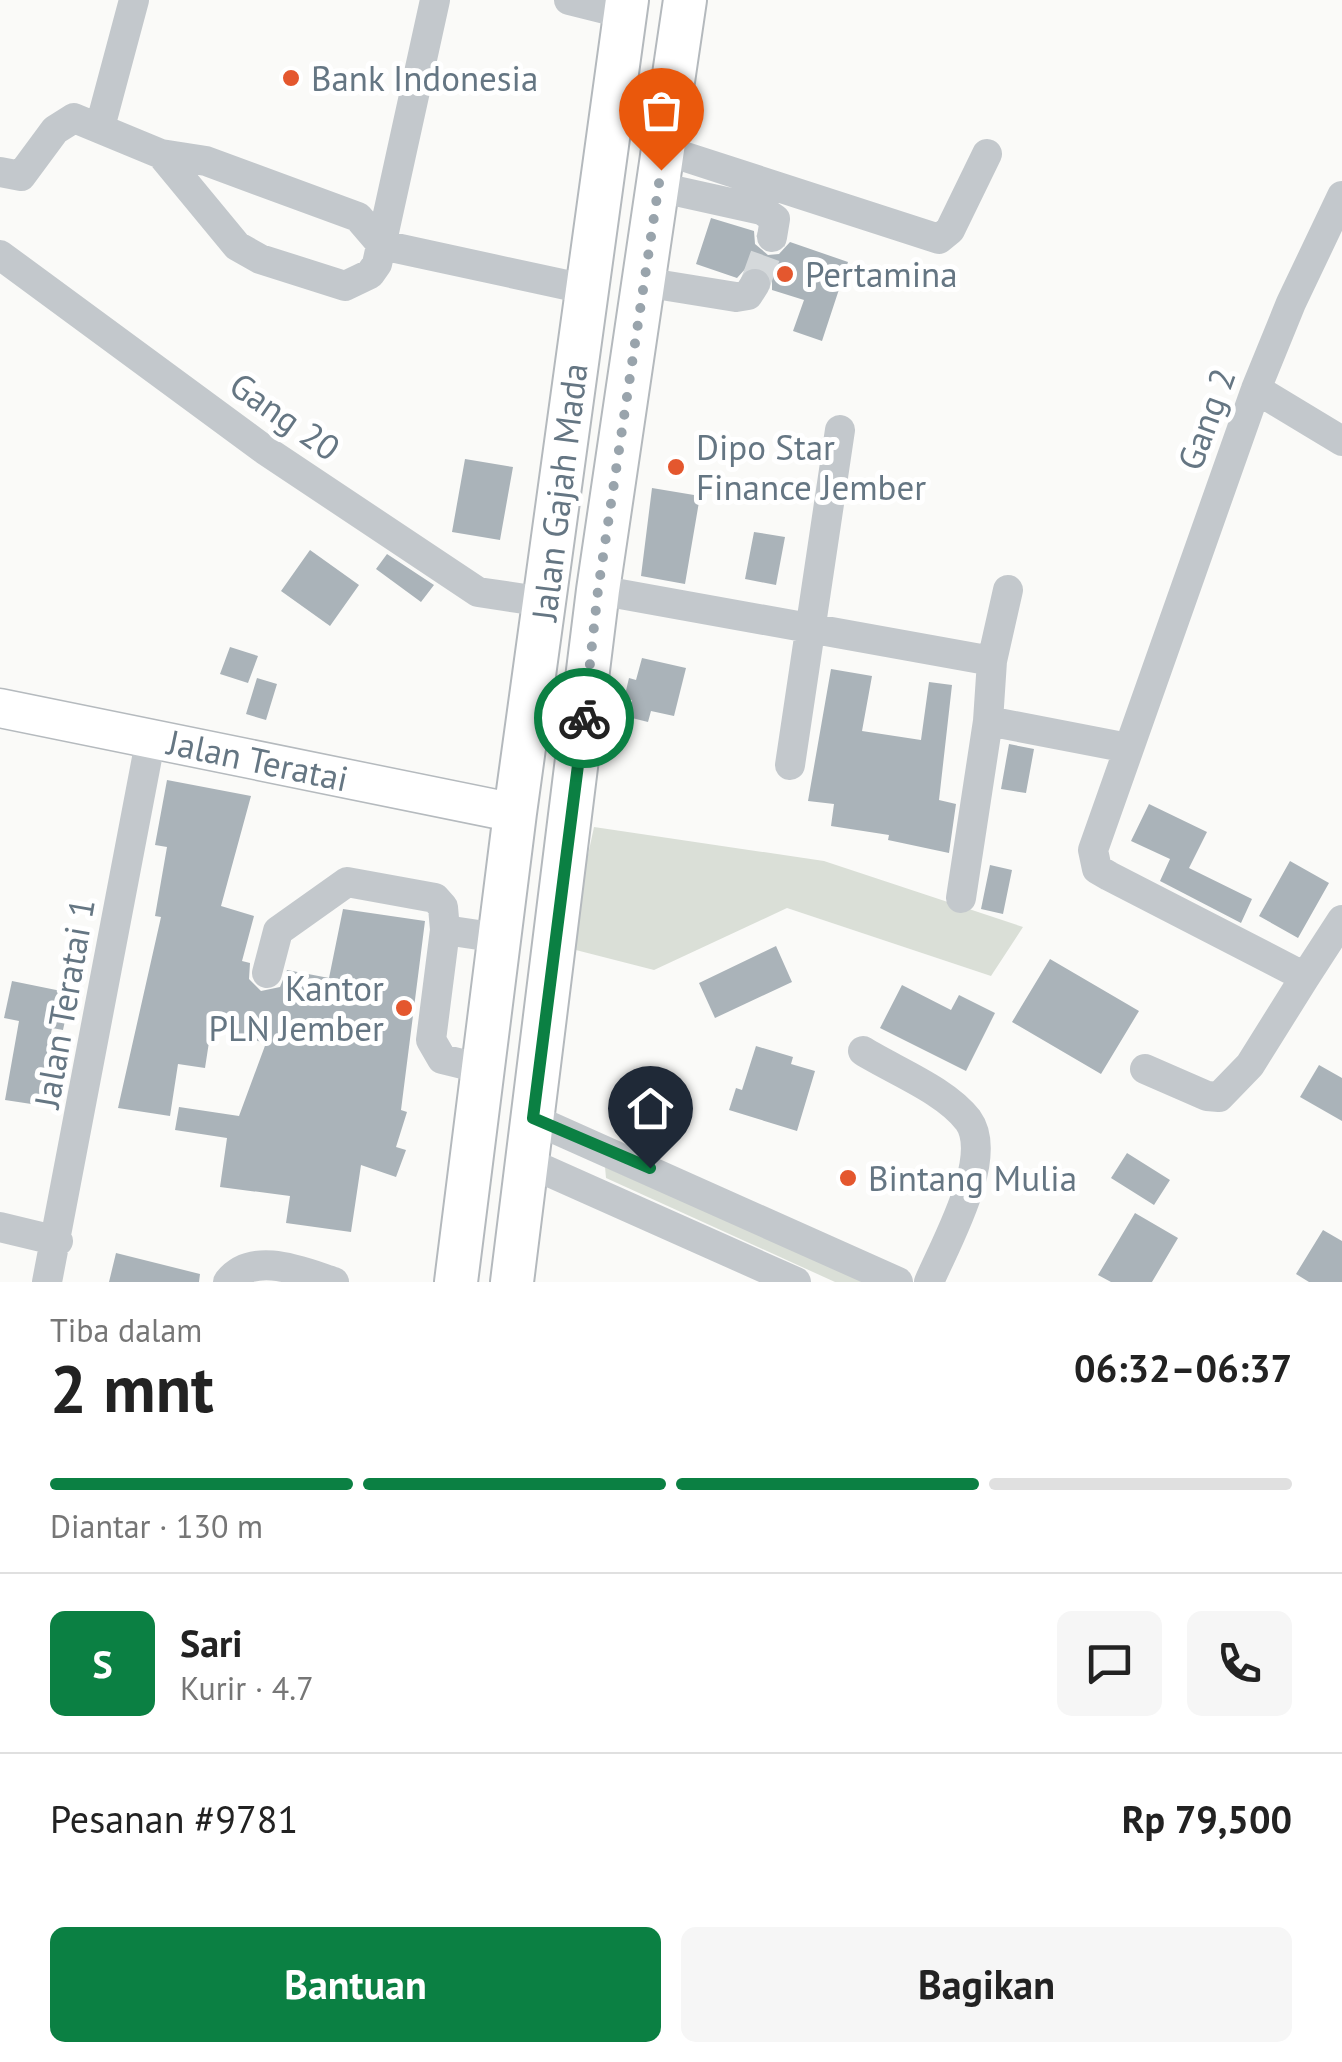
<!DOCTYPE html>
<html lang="id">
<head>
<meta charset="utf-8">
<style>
  body { margin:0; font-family:"PT Sans",sans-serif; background:#f6f6f6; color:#222; height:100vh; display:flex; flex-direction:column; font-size:38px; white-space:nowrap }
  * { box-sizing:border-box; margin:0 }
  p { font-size:32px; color:#767676 }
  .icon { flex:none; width:55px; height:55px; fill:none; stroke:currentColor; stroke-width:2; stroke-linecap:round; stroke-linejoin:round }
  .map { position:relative; height:1282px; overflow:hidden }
  .sheet { display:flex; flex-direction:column; background:#fff; flex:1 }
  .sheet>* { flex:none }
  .pin { position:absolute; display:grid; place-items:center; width:85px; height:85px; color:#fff; margin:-102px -42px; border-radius:50% 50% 50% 0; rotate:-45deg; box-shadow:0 0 10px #0007 }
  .pin .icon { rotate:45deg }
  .courier { position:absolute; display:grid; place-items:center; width:100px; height:100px; margin:-50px; border:8px solid #0b8043; border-radius:50%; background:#fff; color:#222; box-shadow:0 2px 12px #0007 }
  .headline em { font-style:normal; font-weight:700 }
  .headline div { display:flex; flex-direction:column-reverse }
  .headline { display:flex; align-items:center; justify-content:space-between; height:170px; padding:0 50px }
  h1 { font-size:65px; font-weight:700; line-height:75px }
  .bar { display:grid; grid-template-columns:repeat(4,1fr); gap:15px 10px; align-content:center; height:120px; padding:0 50px }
  .bar i { height:12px; border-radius:8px; background:#e0e0e0 }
  .bar .active { background:#0b8043 }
  .bar p { grid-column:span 4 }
  .line { display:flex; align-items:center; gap:25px; padding:0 50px; border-top:2px solid #e0e0e0 }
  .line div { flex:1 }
  .round { display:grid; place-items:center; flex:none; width:105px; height:105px; border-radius:15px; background:#f6f6f6 }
  .primary-button { display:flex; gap:20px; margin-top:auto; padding:20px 50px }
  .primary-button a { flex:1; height:115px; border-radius:15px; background:#0b8043; color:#fff; font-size:40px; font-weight:700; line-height:115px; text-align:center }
  .primary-button a+a { background:#f6f6f6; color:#222 }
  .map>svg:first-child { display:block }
  .green { fill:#dadfd7 }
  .building { fill:#aab3b9 }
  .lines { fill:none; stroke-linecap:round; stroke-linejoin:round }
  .minor-tunnel { stroke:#d5d9db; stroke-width:30; stroke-dasharray:30 15; stroke-linecap:butt }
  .major-casing { stroke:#b5babe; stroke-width:41 }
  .highway-casing { stroke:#b4b9bd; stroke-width:46 }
  .minor { stroke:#c3c8cc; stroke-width:30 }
  .major { stroke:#fff; stroke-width:38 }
  .highway { stroke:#fff; stroke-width:42 }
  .done { stroke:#99a4ac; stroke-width:10; stroke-dasharray:0 18 }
  .route { stroke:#0b8043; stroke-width:12 }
  .poi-dot { fill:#e4572e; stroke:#fff; stroke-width:4 }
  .labels { text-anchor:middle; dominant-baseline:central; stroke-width:10; stroke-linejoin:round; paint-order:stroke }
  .poi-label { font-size:35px; fill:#657683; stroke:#fff; text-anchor:start }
  .street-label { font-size:35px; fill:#657683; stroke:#fff }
</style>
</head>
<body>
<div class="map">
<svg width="1342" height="1282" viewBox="0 0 1342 1282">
  <rect width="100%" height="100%" fill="#fafaf8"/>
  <path class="green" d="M594 827 824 861 1023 927 991 976 787 908 654 970 568 948Z
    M605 1167 866 1282H835L606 1178Z"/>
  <path class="building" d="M711 218 754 231 755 244 768 255 779 254 790 242 848 262 822 341 793 331 804 300 772 290V276L764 268 747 267 737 278 696 264Z
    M465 459 513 467 500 540 452 532Z
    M652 488 700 496 685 584 641 576Z
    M754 532 785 537 776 585 745 579Z
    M310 550 359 585 330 626 281 591Z
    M387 554 434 585 421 602 376 569Z
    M230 647 258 656 248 683 220 674Z
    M642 658 686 668 674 716 651 711 648 722 628 717 632 700 624 699 629 678 636 680Z
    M831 669 872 676 862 731 921 740 929 682 952 685 939 800 956 804 949 853 888 840 889 835 831 826 834 804 808 801Z
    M257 678 277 684 266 720 246 714Z
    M1009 744 1034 749 1026 793 1001 789Z
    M167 780 251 796 221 906 254 916 242 961 250 963 249 979 261 991 280 987 287 970 329 978 343 909 425 921 401 1110 407 1112 396 1147 406 1150 396 1177 361 1165 351 1232 286 1223 290 1196 220 1187 227 1138 175 1130 179 1107 239 1116 266 1043 211 1029 205 1068 178 1064 170 1116 118 1108 161 917 155 916 167 847 155 845Z
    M1149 804 1207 832 1189 868 1252 899 1241 923 1160 881 1170 859 1131 841Z
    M1290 861 1329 883 1298 938 1259 916Z
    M990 865 1012 870 1003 914 981 909Z
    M776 946 792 982 715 1018 699 983Z
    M1050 959 1139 1011 1101 1074 1012 1022Z
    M12 981 71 993 63 1030 52 1028 38 1105 5 1100 19 1021 4 1018Z
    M902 985 951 1010 959 995 995 1013 966 1071 880 1028Z
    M756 1046 793 1057 791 1064 815 1071 797 1131 729 1110 736 1088 742 1090Z
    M1319 1065 1342 1078V1121L1300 1097Z
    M1127 1153 1170 1180 1154 1205 1111 1178Z
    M1135 1213 1178 1238 1152 1282H1111L1098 1275Z
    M1323 1230 1342 1241V1282H1309L1296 1274Z
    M116 1253 200 1274 199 1282H109Z"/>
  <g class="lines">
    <path class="minor-tunnel" d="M755 284 772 237"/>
    <g class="major-casing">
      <path id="major" d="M0 708 515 813"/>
    </g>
    <g class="highway-casing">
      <path id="highway" d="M456 1282 515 813 627 0
        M512 1282 598 590 685 0"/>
    </g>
    <path class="minor" d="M569 0 625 14
      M100 127 134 0
      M664 150 939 239 950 230 987 154
      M161 154 237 246 260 259 345 286 370 274 377 264 435 0
      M0 172 21 176 55 130 74 118 161 154 206 161 358 217 382 245 585 289
      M658 187 762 210 775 219 772 237
      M1342 196 1291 303 1256 389 1093 850 1097 869 1109 876 1305 977 1342 920
      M0 255 265 450 478 592 545 602
      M643 282 736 297 748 295 755 284
      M1256 389 1342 441
      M598 590 992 661
      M1008 590 992 661 988 721 1128 748
      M790 765 840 430
      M961 898 988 721
      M267 973 278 931 347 882 435 898 443 907 445 930
      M863 1051C895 1071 945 1090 968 1120 995 1157 945 1244 929 1282
      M483 1069 442 1059 431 1040 445 930 499 938
      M1145 1069 1207 1096 1219 1097 1250 1065 1305 977
      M533 1119 898 1282
      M527 1162 796 1282
      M0 1227 58 1241
      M47 1282 151 737
      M228 1282C253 1250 303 1272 334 1282"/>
    <use href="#major" class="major"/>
    <use href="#highway" class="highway"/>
  </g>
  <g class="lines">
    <path class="done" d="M584 718 598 590 661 170"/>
    <path class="route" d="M584 718 533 1118 650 1168"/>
  </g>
  <g class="poi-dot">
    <circle cx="291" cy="78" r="10"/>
    <circle cx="785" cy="274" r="10"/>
    <circle cx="676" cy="467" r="10"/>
    <circle cx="404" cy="1008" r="10"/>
    <circle cx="848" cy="1178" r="10"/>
  </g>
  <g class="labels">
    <g class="poi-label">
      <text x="311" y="78">Bank Indonesia</text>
      <text x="805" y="274">Pertamina</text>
      <text x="696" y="447">Dipo Star<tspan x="696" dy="40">Finance Jember</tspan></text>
      <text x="384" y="988" text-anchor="end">Kantor<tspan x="384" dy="40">PLN Jember</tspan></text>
      <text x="868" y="1178">Bintang Mulia</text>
    </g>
    <g class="street-label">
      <text transform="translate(285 416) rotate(35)">Gang 20</text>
      <text transform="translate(1206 419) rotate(-70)">Gang 2</text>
      <text transform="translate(559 492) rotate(-83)">Jalan Gajah Mada</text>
      <text transform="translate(258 760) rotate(12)">Jalan Teratai</text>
      <text transform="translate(64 1003) rotate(-80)">Jalan Teratai 1</text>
    </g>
  </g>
</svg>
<div class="pin" style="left:661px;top:170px;background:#ea580c"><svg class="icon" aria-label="bag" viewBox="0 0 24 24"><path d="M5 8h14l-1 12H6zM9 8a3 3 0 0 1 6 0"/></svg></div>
<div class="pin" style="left:650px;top:1168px;background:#1f2937"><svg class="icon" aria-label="home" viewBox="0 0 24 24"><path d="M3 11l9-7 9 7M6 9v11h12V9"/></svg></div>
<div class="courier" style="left:584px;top:718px"><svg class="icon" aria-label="bike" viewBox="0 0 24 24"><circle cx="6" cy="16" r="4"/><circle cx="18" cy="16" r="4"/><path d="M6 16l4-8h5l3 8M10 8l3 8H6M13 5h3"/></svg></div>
</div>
<section class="sheet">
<div class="headline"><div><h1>2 mnt</h1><p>Tiba dalam</p></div><em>06:32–06:37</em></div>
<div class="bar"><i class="active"></i><i class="active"></i><i class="active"></i><i></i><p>Diantar · 130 m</p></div>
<div class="line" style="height:180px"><b class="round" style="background:#0b8043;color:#fff">S</b><div><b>Sari</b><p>Kurir · 4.7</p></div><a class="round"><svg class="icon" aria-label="chat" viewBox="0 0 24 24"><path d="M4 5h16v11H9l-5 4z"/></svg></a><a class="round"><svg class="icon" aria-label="phone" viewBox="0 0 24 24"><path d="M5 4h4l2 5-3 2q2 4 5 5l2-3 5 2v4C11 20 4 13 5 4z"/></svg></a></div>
<div class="line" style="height:130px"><div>Pesanan #9781</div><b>Rp 79,500</b></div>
<div class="primary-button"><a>Bantuan</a><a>Bagikan</a></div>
</section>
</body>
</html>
